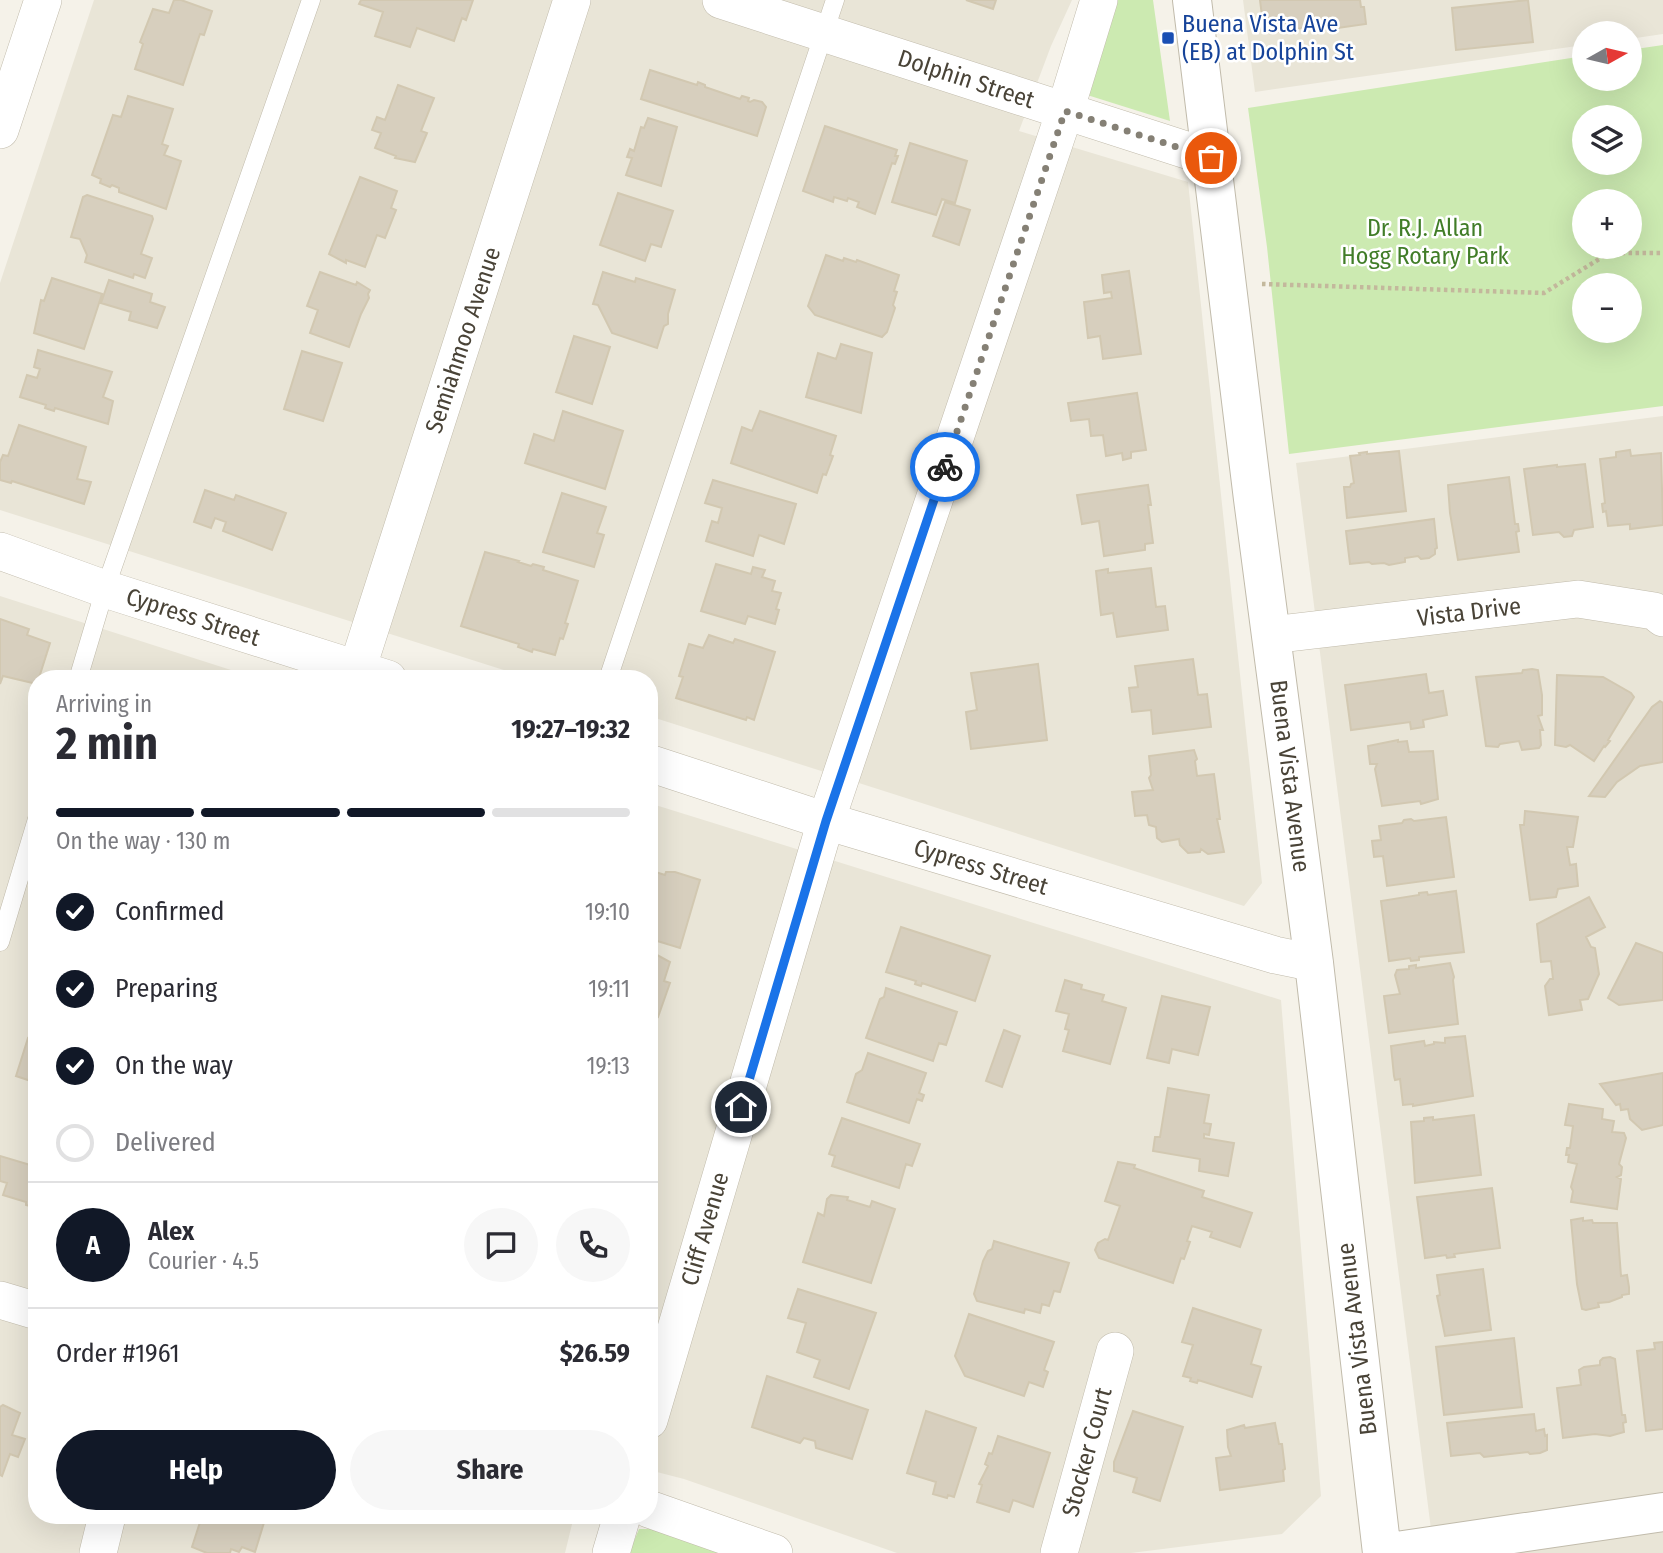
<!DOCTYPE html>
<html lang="en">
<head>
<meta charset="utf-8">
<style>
  body { margin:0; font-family:"Fira Sans Condensed",sans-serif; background:#f7f7f7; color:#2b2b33; height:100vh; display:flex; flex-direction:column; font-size:26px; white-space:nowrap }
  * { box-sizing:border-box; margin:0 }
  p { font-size:23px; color:#7c7c81 }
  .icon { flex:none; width:38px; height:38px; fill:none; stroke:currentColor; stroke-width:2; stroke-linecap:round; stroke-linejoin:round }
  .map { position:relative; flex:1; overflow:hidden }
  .side { position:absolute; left:28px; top:670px; width:630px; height:854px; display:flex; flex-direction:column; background:#fff; border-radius:28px; box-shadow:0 7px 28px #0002 }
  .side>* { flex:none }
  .needle { width:46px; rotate:82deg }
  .fabs { position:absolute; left:1572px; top:21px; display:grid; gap:14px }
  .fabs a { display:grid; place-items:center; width:70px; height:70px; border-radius:50%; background:#fff; box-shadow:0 7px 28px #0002; font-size:35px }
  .pin { position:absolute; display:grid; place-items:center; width:60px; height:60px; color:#fff; margin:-30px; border:4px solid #fff; border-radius:50%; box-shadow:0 2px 7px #0007 }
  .courier { position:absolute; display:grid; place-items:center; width:70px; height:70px; margin:-35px; border:5px solid #1a73e8; border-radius:50%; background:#fff; color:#222; box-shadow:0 2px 9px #0007 }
  .headline em { font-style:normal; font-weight:700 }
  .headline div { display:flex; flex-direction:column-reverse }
  .headline { display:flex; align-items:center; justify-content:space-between; height:119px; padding:0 28px }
  h1 { font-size:46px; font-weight:700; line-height:52px }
  .bar { display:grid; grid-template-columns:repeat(4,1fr); gap:10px 7px; align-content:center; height:84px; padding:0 28px }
  .bar i { height:9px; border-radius:5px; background:#e1e1e2 }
  .bar .selected { background:#111827 }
  .bar p { grid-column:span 4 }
  .line { display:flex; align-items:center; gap:18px; padding:0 28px; border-top:2px solid #e1e1e2 }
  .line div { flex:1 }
  .round { display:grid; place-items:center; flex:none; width:74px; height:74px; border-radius:37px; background:#f7f7f7 }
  ol { padding:0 28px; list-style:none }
  li { display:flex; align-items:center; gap:21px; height:77px }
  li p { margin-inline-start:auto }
  li .icon { padding:7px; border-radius:50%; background:#111827; color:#fff; stroke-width:4 }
  li:last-child { color:#7c7c81 }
  li i { width:38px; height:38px; border:4px solid #e1e1e2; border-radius:50% }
  .primary-button { display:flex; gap:14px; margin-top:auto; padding:14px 28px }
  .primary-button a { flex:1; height:80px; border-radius:42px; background:#111827; color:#fff; font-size:28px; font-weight:700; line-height:80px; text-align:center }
  .primary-button a+a { background:#f7f7f7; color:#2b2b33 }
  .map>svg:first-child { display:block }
  .residential { fill:#e9e5d7 }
  .green { fill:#cceab1; fill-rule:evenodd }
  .building { fill:#d7cfbe; stroke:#d2c8b1; stroke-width:2 }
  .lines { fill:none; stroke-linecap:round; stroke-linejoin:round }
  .service-casing { stroke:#c1bbab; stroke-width:19 }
  .minor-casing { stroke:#c1bbab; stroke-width:38 }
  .tertiary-casing { stroke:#c1bbab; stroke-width:40 }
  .path { stroke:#c3b89c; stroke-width:4.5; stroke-dasharray:3.5 3.5; stroke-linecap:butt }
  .service { stroke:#fff; stroke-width:18 }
  .minor { stroke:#fff; stroke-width:37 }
  .tertiary { stroke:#fff; stroke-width:38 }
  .done { stroke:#858075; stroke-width:7; stroke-dasharray:0 12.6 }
  .route { stroke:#1a73e8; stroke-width:9 }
  .transit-dot { fill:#1a4fb4; stroke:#fff; stroke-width:2.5 }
  .labels { text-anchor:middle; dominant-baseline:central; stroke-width:5; stroke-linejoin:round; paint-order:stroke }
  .transit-label { font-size:24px; fill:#164399; stroke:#fff; text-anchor:start }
  .street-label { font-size:24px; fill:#494337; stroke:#fff }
  .park-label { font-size:24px; fill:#417d28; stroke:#fff }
</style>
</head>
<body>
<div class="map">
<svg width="1663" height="1553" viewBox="0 0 1663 1553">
  <rect width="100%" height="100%" fill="#f5f2e9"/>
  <path class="residential" d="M94 0H1072L1051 46 1019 131 1188 182 1262 883 1244 906 649 716V679H532L0 510V283Z
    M1243 0H1663V34L1629 39V33H1584V45L1255 92Z
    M1663 416V1553H1434L1296 463Z
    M0 596 259 679H37V1516H574L565 1553H0Z
    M649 803 1281 1000 1321 1496 1282 1534 1131 1553H897L684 1479 649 1470Z"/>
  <path class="green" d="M1116 0H1153L1170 121 1084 94Z
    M1663 45V406L1289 454 1267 247 1248 108 1584 56V79H1629V50ZM1584 117H1629V163H1584ZM1629 201V247H1584V201ZM1584 285H1629V331H1584Z
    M639 1529H650L721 1553H629Z"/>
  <path class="building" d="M174 0H181L212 11 204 35 200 34 183 85 135 69 143 44 140 42 153 9 169 13Z
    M361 0H473L466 20 462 18 454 41 417 28 410 47 375 36 383 12 359 4Z
    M966 0H996L993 9Z
    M1260 0H1360L1361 7H1364L1366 24 1316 31V26L1270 33 1267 15 1262 16Z
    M1528 0 1533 42 1456 50 1452 8Z
    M650 70 697 85 698 82 705 85V87L740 99 742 96 749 98 748 101 750 102 754 100 762 102 766 107 757 136 641 99Z
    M398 85 434 98 421 131 427 133 415 162 395 158 396 156 375 148 381 133 372 130 377 117 385 120Z
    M128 96 173 109 162 144 168 146 164 155 181 161 166 209 119 192V188L112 185 110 187 100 183 101 179 92 175 113 115 121 117Z
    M648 118 677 127 661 186 626 175 632 158 627 157 630 149 634 151 641 127 644 128Z
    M825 126 897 150 895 156H898L895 164 892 163 875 214 857 207 859 202 848 198 847 201 834 197 833 202 803 191Z
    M910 143 967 161 955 203 942 199 936 215 892 202Z
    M360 177 397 191 391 208 396 210 385 238 377 235 365 267 346 260V263L329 254Z
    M618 193 673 211 661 247 651 244 645 261 600 245Z
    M87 195 152 216 153 219 141 254 152 258 145 278 134 274 133 278 85 262 87 255 80 239 71 237 83 197Z
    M945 202 970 210 959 245 933 236Z
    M826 255 843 261 844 258 856 262 857 260 899 275 894 291 897 292 893 305 895 308 887 332 882 337 815 315 808 306Z
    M1129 271 1141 354 1103 359 1100 336 1088 338 1084 302 1112 298 1111 292 1104 293 1102 275Z
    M320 272 356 285 357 282 370 290 368 294 369 298 361 314 349 347 310 333 318 310 307 306Z
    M603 272 635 282 636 278 675 290 668 314V324L664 326 657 348 612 333 598 305 593 304Z
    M52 278 102 294 84 349 34 333 41 300 44 301Z
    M109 280 152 294 150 302 165 307 157 328 129 320 131 312 101 303Z
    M574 336 610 347 592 404 556 392Z
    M841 344 872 353 861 413 806 397 818 353 836 359Z
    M38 350 112 372 103 397 113 401 108 424 55 408 54 411 45 408 46 405 20 397 27 375 37 378 40 369 34 367Z
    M302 351 342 363 323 421 284 409Z
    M1137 393 1146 450 1131 452V458L1123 460 1122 453 1106 456 1103 435 1091 436 1089 419 1071 421 1068 403Z
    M563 411 623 431 605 489 525 463 534 434 554 441Z
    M760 411 836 436 830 455 833 456 826 475 823 474 817 493 731 463 742 427 752 431Z
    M19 425 86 447 77 479 91 482 84 504 12 481 11 483 0 480V462L3 455 8 456Z
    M1630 450 1631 456 1661 453 1663 525 1630 529V524L1608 526 1606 511 1603 512 1602 504 1605 503 1600 459 1616 457V452Z
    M1399 451 1406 511 1347 518 1344 487H1350L1351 484 1354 483 1350 456 1360 455 1359 453 1367 452V454Z
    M1585 464 1593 527 1574 530 1572 536 1564 537 1559 532 1533 535 1524 469 1557 465V467Z
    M1509 477 1515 524H1518L1519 531 1516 532 1519 552 1458 560 1450 513 1448 485Z
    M713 480 796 504 784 544 759 535 753 556 706 541 712 521 718 523 722 508 705 503Z
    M1148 485 1151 505H1148L1153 543 1145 544V550L1104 556 1099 521 1082 524 1077 495Z
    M205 490 234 500 236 495 286 513 272 550 223 531 226 522 215 518 211 528 194 522Z
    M562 493 606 507 597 533 604 535 594 567 543 552Z
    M1434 519 1437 548 1435 549V554L1429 558 1421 559 1418 556 1405 558V562L1389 565 1384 563 1372 564 1369 562 1350 564 1346 531Z
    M485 552 519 561 518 562 531 566 533 564 544 567 543 570 578 581 565 623 568 624 563 639 560 638 555 655 533 649 532 652 518 647 519 644 461 626Z
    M716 564 751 574 753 567 765 570 762 577 775 581 772 591 781 593 776 609 779 610 775 624 748 616 745 624 701 611Z
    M1151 568 1156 607 1165 606 1168 630 1117 637 1113 613 1101 615 1096 571 1108 569V573Z
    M0 619 29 629 27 635 50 643 37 684 3 676 0 684Z
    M709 635 733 643 735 639 775 652 754 720 747 717 746 720 676 698 683 677 679 676 689 644 703 648Z
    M1193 659 1198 695 1207 694 1211 727 1153 734 1151 710 1132 712 1129 688 1138 687 1135 666Z
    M1038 664 1047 740 971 749 966 712 977 710 971 673Z
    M1532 669 1538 670 1542 695V715L1538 716 1543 730H1540L1541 745 1539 748 1522 750 1519 741 1500 744 1498 747 1486 746 1476 677 1522 673 1523 670Z
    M1426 674 1429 693 1443 691 1447 715 1423 720 1424 727 1411 729 1410 722 1351 730 1345 685Z
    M1557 675 1603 677 1631 693 1634 697 1608 740 1610 741 1605 747 1604 746 1594 761 1570 745 1566 747 1555 745Z
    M1660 701 1663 703V762L1640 766 1617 782 1605 797 1589 796 1652 707Z
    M1398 740V742L1407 741 1409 752 1433 751 1438 799 1421 804 1420 801 1382 806 1375 769 1377 764H1370L1368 746Z
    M1194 750 1197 759 1195 761 1197 776 1214 774 1220 819H1217L1224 852 1208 854 1201 849 1200 852 1188 853 1180 845 1179 839 1162 842 1157 838 1156 827 1149 825 1147 815 1135 816 1132 792 1153 790 1149 778 1151 775 1149 756Z
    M1525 811 1578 817 1573 847H1567L1570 865 1576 864 1578 886 1558 889 1556 897 1530 900 1520 825H1524Z
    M1446 817 1454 877 1387 886 1383 856 1374 857 1372 841 1381 840 1379 826 1402 823 1404 820 1411 819 1414 821Z
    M649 870 665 875 666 872H675L700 880 680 948 651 939 649 937Z
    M1456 891 1464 952 1419 957V960L1411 961 1410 958 1389 961 1381 901 1419 895V893L1427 892 1428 895Z
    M1589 897 1605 927 1586 937 1591 947 1595 948 1599 974 1588 999 1580 1000 1582 1010 1549 1015 1545 986 1550 979H1553L1551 961 1541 962 1537 924Z
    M901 927 990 956 975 1001 922 983 921 986 915 984 916 981 886 972Z
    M1636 943 1663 953V1000L1619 1005 1608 998Z
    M657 955 670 962 664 981 670 983 658 1017 649 1015V956L656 958Z
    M1450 963 1454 977 1453 980 1458 1024 1389 1033 1384 996 1400 994 1395 975 1397 970 1409 969V966L1416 965V968Z
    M1065 980 1082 985 1081 989 1104 995 1102 1001 1126 1008 1110 1064 1063 1051 1069 1030 1065 1029 1069 1014 1056 1011Z
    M886 988 957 1012 946 1045 939 1043 933 1061 866 1038 880 999 884 997Z
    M1162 996 1210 1007 1198 1055 1172 1049 1169 1063 1147 1058Z
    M1004 1030 1020 1036 1002 1087 986 1081Z
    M1465 1036 1473 1096 1413 1106V1104L1403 1105 1400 1079 1395 1080 1394 1076 1391 1046 1424 1041 1425 1046 1434 1044V1042L1445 1043V1038Z
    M28 1038 37 1041V1083L16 1076Z
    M868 1053 926 1073 919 1093 924 1095 922 1101 917 1099 909 1123 847 1102 856 1074 862 1070Z
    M1663 1073V1125L1642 1130 1630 1119 1628 1109 1621 1110 1620 1104 1616 1105 1600 1084Z
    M1168 1088 1209 1095 1204 1123 1211 1124 1209 1135 1204 1134V1138L1234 1143 1228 1176 1199 1171 1200 1159 1153 1151 1155 1137H1160Z
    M1569 1104 1603 1109 1602 1119 1614 1121 1612 1132 1624 1133 1626 1138 1619 1164 1622 1167 1621 1175 1617 1177 1621 1179 1617 1209 1571 1202 1573 1191 1571 1187 1577 1164 1568 1162 1569 1155H1566L1567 1148H1570L1573 1126 1565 1125Z
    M1474 1115 1481 1175 1415 1183 1411 1122 1424 1121V1118L1433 1117V1120Z
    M842 1118 920 1144 912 1166 906 1164 899 1188 832 1166 835 1156 829 1154Z
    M0 1156 37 1167V1208L26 1205V1202L3 1195 7 1183 0 1181Z
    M1118 1162 1135 1165 1134 1168 1204 1191 1202 1197 1252 1213 1240 1247 1210 1237 1212 1232 1192 1226 1187 1241 1190 1242 1184 1259 1181 1258 1173 1283 1099 1258 1095 1250 1098 1243 1105 1239 1108 1240 1120 1206 1105 1201Z
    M1492 1188 1500 1248 1454 1254 1455 1257 1447 1258 1446 1255 1425 1258 1417 1197Z
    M831 1195 848 1197 847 1200 870 1207 872 1201 895 1209 871 1283 803 1262 818 1213 824 1216 827 1199Z
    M1583 1218V1221L1592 1220 1593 1223H1617L1621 1276 1627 1275 1629 1287V1294L1622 1295V1297L1609 1302 1598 1303 1599 1307 1586 1310 1582 1309 1577 1284 1571 1220Z
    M994 1241 1069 1263 1060 1292 1054 1291 1049 1306 1042 1304 1040 1313 1025 1309 1024 1313 977 1301 974 1294 983 1261 988 1251 992 1249Z
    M1483 1269 1491 1330 1445 1336 1437 1296 1440 1295 1437 1275Z
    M798 1289 876 1313 849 1389 814 1377 820 1360 797 1352 806 1323 788 1318Z
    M1193 1308 1261 1330 1251 1364 1261 1367 1252 1397 1198 1380 1197 1383 1190 1381 1191 1378 1183 1376 1193 1345 1182 1342Z
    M969 1314 1054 1342 1044 1370 1048 1372 1043 1387 1029 1382 1024 1396 965 1376 955 1356Z
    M1514 1338 1522 1407 1444 1415 1436 1347Z
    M1663 1342V1429L1646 1431 1637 1351 1655 1349 1654 1343Z
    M1610 1357 1615 1359 1622 1415H1625L1626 1422 1623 1423 1624 1432 1610 1436 1595 1434 1563 1438 1557 1388 1581 1385 1579 1370 1584 1367 1600 1365V1361L1603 1358Z
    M767 1376 868 1410 852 1459 816 1448 815 1441 804 1438 800 1443 752 1427Z
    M3 1405 20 1413 12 1435 25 1439 18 1457 10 1454 2 1476 0 1475V1407Z
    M926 1411 976 1428 954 1497 948 1495 947 1498 933 1494 936 1482 907 1473Z
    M1133 1411 1183 1427 1160 1501 1133 1492 1137 1478 1114 1471V1462Z
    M1534 1414 1536 1431 1544 1429 1545 1436 1547 1435V1450L1540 1453 1530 1454 1528 1452 1484 1457 1480 1453 1451 1456 1447 1423Z
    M1275 1423 1279 1444H1282L1285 1469 1283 1470 1284 1481 1220 1490 1216 1458 1231 1456 1228 1447 1227 1430 1244 1425 1245 1428Z
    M998 1436 1050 1453 1033 1507 1013 1500 1009 1512 977 1502 982 1485 979 1484 988 1466 985 1464 989 1453 992 1454Z
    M202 1516H266L255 1552 242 1547 239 1552 231 1549 230 1553H207L192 1547Z"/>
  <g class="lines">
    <g class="service-casing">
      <path id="service" d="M78 679 105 589 311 0
        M608 679 835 0
        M0 942 37 819"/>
    </g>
    <g class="minor-casing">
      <path id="minor" d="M721 0 1211 158
        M0 130 43 0
        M0 551 105 589 388 679
        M1272 635 1578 599 1654 611 1663 618
        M354 679 572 0
        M649 763 826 821 1275 955 1314 963
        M0 1300 37 1311
        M649 1420 826 821 1065 111 1099 0
        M649 1509 774 1553
        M98 1553 107 1516
        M611 1553 622 1516
        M1059 1553 1115 1351"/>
    </g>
    <g class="tertiary-casing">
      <path id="tertiary" d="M1192 0 1253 499 1314 963 1382 1553
        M1383 1553 1663 1512"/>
    </g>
    <path class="path" d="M1262 284 1544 293 1609 253H1663"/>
    <use href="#service" class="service"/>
    <use href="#minor" class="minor"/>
    <use href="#tertiary" class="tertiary"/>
  </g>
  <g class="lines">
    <path class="done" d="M945 467 1065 111 1211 158"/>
    <path class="route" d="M741 1107 826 821 945 467"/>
  </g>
  <rect class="transit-dot" x="1161" y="31" width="14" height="14" rx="3.5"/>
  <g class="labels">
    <g class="transit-label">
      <text x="1182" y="24">Buena Vista Ave<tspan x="1182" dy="28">(EB) at Dolphin St</tspan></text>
    </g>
    <g class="street-label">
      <text transform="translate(966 79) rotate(18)">Dolphin Street</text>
      <text transform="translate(463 340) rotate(-72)">Semiahmoo Avenue</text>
      <text transform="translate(1469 612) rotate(-7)">Vista Drive</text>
      <text transform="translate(193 617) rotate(18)">Cypress Street</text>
      <text transform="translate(1290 776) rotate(83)">Buena Vista Avenue</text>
      <text transform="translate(981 867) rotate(17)">Cypress Street</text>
      <text transform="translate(705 1229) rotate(-74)">Cliff Avenue</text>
      <text transform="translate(1357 1339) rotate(-97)">Buena Vista Avenue</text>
      <text transform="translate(1087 1452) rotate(-75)">Stocker Court</text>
    </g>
    <g class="park-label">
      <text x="1425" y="228">Dr. R.J. Allan<tspan x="1425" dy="28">Hogg Rotary Park</tspan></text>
    </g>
  </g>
</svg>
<div class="fabs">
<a><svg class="needle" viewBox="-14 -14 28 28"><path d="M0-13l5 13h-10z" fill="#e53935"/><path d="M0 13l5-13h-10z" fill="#7c7c81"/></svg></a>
<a><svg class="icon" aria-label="layers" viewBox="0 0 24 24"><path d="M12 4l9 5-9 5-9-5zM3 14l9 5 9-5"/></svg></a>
<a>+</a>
<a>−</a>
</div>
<div class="pin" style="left:1211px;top:158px;background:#ea580c"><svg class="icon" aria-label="bag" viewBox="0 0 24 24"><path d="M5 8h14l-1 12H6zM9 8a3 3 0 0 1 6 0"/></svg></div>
<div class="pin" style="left:741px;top:1107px;background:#1f2937"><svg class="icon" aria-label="home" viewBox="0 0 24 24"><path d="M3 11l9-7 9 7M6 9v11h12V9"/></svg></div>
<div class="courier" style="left:945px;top:467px"><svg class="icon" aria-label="bike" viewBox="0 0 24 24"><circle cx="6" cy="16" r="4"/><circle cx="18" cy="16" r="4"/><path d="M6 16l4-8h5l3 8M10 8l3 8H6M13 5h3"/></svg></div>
<section class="side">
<div class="headline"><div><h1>2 min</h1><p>Arriving in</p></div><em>19:27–19:32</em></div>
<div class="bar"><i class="selected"></i><i class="selected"></i><i class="selected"></i><i></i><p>On the way · 130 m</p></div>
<ol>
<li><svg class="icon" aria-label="check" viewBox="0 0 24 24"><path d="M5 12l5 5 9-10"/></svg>Confirmed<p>19:10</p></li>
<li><svg class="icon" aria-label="check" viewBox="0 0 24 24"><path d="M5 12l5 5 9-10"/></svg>Preparing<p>19:11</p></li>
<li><svg class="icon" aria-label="check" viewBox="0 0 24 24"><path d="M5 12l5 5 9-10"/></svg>On the way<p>19:13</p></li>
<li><i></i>Delivered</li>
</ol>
<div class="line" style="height:126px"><b class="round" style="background:#111827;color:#fff">A</b><div><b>Alex</b><p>Courier · 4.5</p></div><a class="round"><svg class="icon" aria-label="chat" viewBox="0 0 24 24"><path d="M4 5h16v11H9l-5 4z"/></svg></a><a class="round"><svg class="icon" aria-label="phone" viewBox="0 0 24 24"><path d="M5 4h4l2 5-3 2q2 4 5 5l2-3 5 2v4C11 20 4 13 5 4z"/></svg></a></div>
<div class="line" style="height:91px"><div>Order #1961</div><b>$26.59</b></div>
<div class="primary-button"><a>Help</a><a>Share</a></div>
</section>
</div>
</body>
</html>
